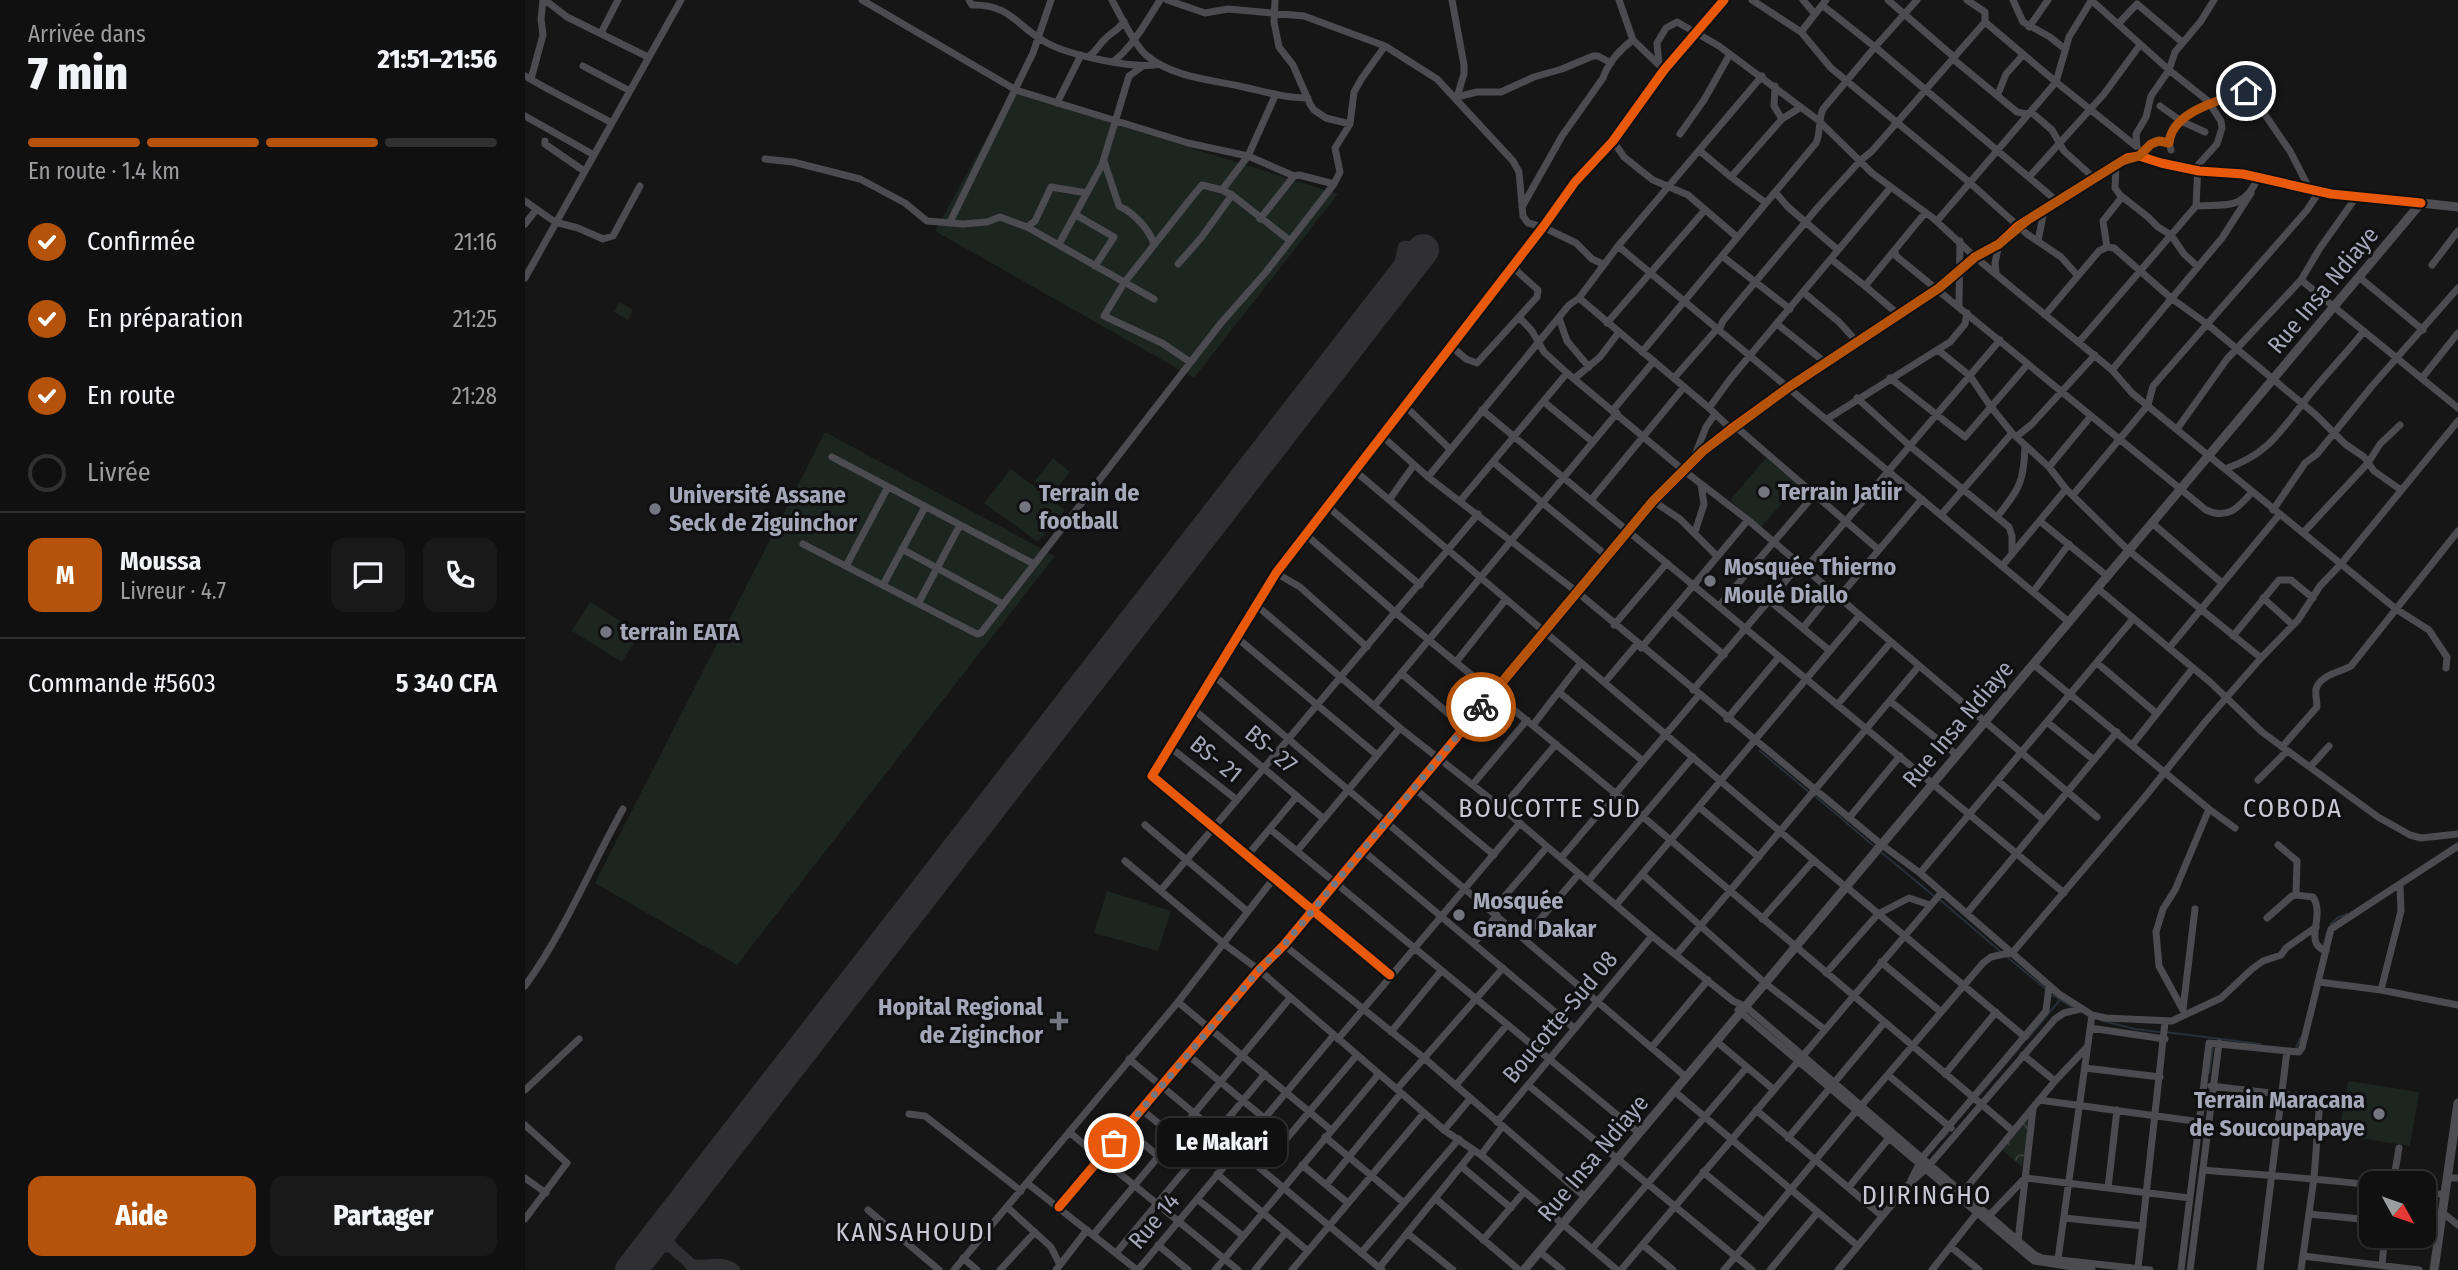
<!DOCTYPE html>
<html lang="fr">
<head>
<meta charset="utf-8">
<style>
  body { margin:0; font-family:"Fira Sans Condensed",sans-serif; background:#191919; color:#f1f3f6; height:100vh; display:flex; flex-direction:column; font-size:26px; white-space:nowrap }
  * { box-sizing:border-box; margin:0 }
  p { font-size:23px; color:#9c9d9f }
  .icon { flex:none; width:38px; height:38px; fill:none; stroke:currentColor; stroke-width:2; stroke-linecap:round; stroke-linejoin:round }
  .map { position:relative; flex:1; overflow:hidden }
  .panel { display:flex; flex-direction:column; background:#101010; width:525px }
  .panel>* { flex:none }
  .needle { width:46px; rotate:130deg }
  .buttons { position:absolute; left:1834px; top:1171px; display:grid; gap:14px }
  .buttons a { display:grid; place-items:center; width:77px; height:77px; border-radius:14px; background:#101010; box-shadow:0 2px 5px #0004,0 0 0 2px #303030; font-size:35px }
  .pin { position:absolute; display:grid; place-items:center; width:60px; height:60px; color:#fff; margin:-30px; border:4px solid #fff; border-radius:50%; box-shadow:0 2px 7px #0007 }
  .courier { position:absolute; display:grid; place-items:center; width:70px; height:70px; margin:-35px; border:5px solid #b45309; border-radius:50%; background:#fff; color:#222; box-shadow:0 2px 9px #0007 }
  .bubble { position:absolute; height:49px; border-radius:14px; background:#101010; box-shadow:0 2px 5px #0004,0 0 0 2px #303030; font-size:23px; font-weight:800; line-height:49px; text-align:center }
  .overview em { font-style:normal; font-weight:800 }
  .overview div { display:flex; flex-direction:column-reverse }
  .overview { display:flex; align-items:center; justify-content:space-between; height:119px; padding:0 28px }
  h1 { font-size:46px; font-weight:800; line-height:52px }
  .bar { display:grid; grid-template-columns:repeat(4,1fr); gap:10px 7px; align-content:center; height:84px; padding:0 28px }
  .bar i { height:9px; border-radius:5px; background:#303030 }
  .bar .on { background:#b45309 }
  .bar p { grid-column:span 4 }
  .line { display:flex; align-items:center; gap:18px; padding:0 28px; border-top:2px solid #303030 }
  .line div { flex:1 }
  .round { display:grid; place-items:center; flex:none; width:74px; height:74px; border-radius:14px; background:#191919 }
  ol { padding:0 28px; list-style:none }
  li { display:flex; align-items:center; gap:21px; height:77px }
  li p { margin-inline-start:auto }
  li .icon { padding:7px; border-radius:50%; background:#b45309; color:#fff; stroke-width:4 }
  li:last-child { color:#9c9d9f }
  li i { width:38px; height:38px; border:4px solid #303030; border-radius:50% }
  .primary-button { display:flex; gap:14px; margin-top:auto; padding:14px 28px }
  .primary-button a { flex:1; height:80px; border-radius:14px; background:#b45309; color:#fff; font-size:28px; font-weight:800; line-height:80px; text-align:center }
  .primary-button a+a { background:#191919; color:#f1f3f6 }
  main { display:flex; flex:1; min-height:0 }
  .map>svg:first-child { display:block }
  .grass { fill:#1d2520 }
  .park { fill:url(#park-crowns) }
  .lines { fill:none; stroke-linecap:round; stroke-linejoin:round }
  .stream { stroke:#282f39; stroke-width:2 }
  .taxiway { stroke:#303032; stroke-width:12 }
  .runway { stroke:#303032; stroke-width:32 }
  .minor { stroke:#4b4b50; stroke-width:7 }
  .major { stroke:#4d4d52; stroke-width:9 }
  .cycleway-casing { stroke:#101012; stroke-width:13 }
  .cycleway { stroke:#e8590c; stroke-width:9 }
  .done { stroke:#73757f; stroke-width:7; stroke-dasharray:0 12.6 }
  .route { stroke:#b45309; stroke-width:9 }
  .poi-dot { fill:#73757f; stroke:#101012; stroke-width:2.5 }
  .labels { text-anchor:middle; dominant-baseline:central; stroke-width:6; stroke-linejoin:round; paint-order:stroke }
  .street-label { font-size:24px; fill:#a5a8b8; stroke:#101012 }
  .poi-label { font-size:24px; font-weight:bold; fill:#a5a8b8; stroke:#101012; text-anchor:start }
  .neighbourhood-label { font-size:26px; letter-spacing:2px; fill:#c7c8d4; stroke:#101012 }
</style>
</head>
<body>
<main>
<section class="panel">
<div class="overview"><div><h1>7 min</h1><p>Arrivée dans</p></div><em>21:51–21:56</em></div>
<div class="bar"><i class="on"></i><i class="on"></i><i class="on"></i><i></i><p>En route · 1.4 km</p></div>
<ol>
<li><svg class="icon" aria-label="check" viewBox="0 0 24 24"><path d="M5 12l5 5 9-10"/></svg>Confirmée<p>21:16</p></li>
<li><svg class="icon" aria-label="check" viewBox="0 0 24 24"><path d="M5 12l5 5 9-10"/></svg>En préparation<p>21:25</p></li>
<li><svg class="icon" aria-label="check" viewBox="0 0 24 24"><path d="M5 12l5 5 9-10"/></svg>En route<p>21:28</p></li>
<li><i></i>Livrée</li>
</ol>
<div class="line" style="height:126px"><b class="round" style="background:#b45309;color:#fff">M</b><div><b>Moussa</b><p>Livreur · 4.7</p></div><a class="round"><svg class="icon" aria-label="chat" viewBox="0 0 24 24"><path d="M4 5h16v11H9l-5 4z"/></svg></a><a class="round"><svg class="icon" aria-label="phone" viewBox="0 0 24 24"><path d="M5 4h4l2 5-3 2q2 4 5 5l2-3 5 2v4C11 20 4 13 5 4z"/></svg></a></div>
<div class="line" style="height:91px"><div>Commande #5603</div><b>5 340 CFA</b></div>
<div class="primary-button"><a>Aide</a><a>Partager</a></div>
</section>
<div class="map">
<svg width="1933" height="1270" viewBox="0 0 1933 1270">
  <defs>
    <pattern id="park-crowns" width="20" height="18" patternUnits="userSpaceOnUse" patternTransform="scale(1.75)"><rect width="20" height="18" fill="#1d2520"/><path d="M2 6a3 3 0 1 1 6 0M12 15a3 3 0 1 1 6 0" fill="none" stroke="#3b423e"/></pattern>
  </defs>
  <rect width="100%" height="100%" fill="#161616"/>
  <path class="grass" d="M487 92 813 194 669 378 410 231Z
    M95 302 108 310 103 320 89 312Z
    M300 432 530 556 212 965 70 883Z
    M528 458 545 472 526 496 509 482Z
    M1241 458 1273 485 1236 527 1205 500Z
    M486 469 540 510 513 542 459 503Z
    M65 602 115 633 97 662 47 631Z
    M582 891 646 911 633 951 569 933Z
    M1823 1081 1894 1092 1885 1146 1814 1135Z"/>
  <path class="park" d="M1506 1115 1497 1167 1476 1149Z"/>
  <g class="lines">
    <path class="stream" d="M1235 751 1285 793
      M1290 796 1350 847
      M1357 853 1409 896
      M1414 899 1476 952
      M1806 924 1812 918 1822 914
      M1798 947 1802 932
      M1481 956 1522 990
      M1526 994 1548 1008
      M1575 1020 1610 1029 1634 1032
      M1640 1032 1735 1044
      M1504 1037 1534 1001
      M1771 1048 1776 1037
      M1684 1073 1688 1047
      M1455 1094 1494 1048
      M1417 1139 1423 1133"/>
    <path class="taxiway" d="M865 292 873 273 879 247H891C904 262 892 269 879 275
      M142 1224C137 1251 158 1251 170 1270
      M121 1251 135 1245 146 1247
      M166 1265C182 1268 196 1260 209 1270"/>
    <path class="runway" d="M106 1270 898 250"/>
    <path class="minor" d="M20 0 42 17 123 57
      M337 0 491 90 663 143 723 156 750 96
      M444 0 447 5C486 4 492 27 522 43 544 55 611 70 634 64
      M587 0C595 15 609 44 621 55 647 77 682 79 714 86 737 91 759 98 783 98
      M642 0 680 13 703 9 779 16 860 46 912 79 988 161 994 172 998 216 1003 223 1018 227 1051 243 1067 259 1078 264
      M750 0 749 22 754 47 768 65 785 104 789 110 801 118 825 124
      M927 0 939 65V74L932 97
      M1094 0 1108 40 1136 67
      M1227 0 1276 32 1306 68 1444 182 1502 234 1536 257 1553 276
      M1278 0 1289 13
      M1363 0 1429 57
      M1488 0 1498 22 1525 37 1540 49
      M1297 5 1350 47
      M1460 22 1531 82 1612 147
      M1593 24 1612 4 1657 42
      M1504 27 1523 0
      M1276 32 1301 0
      M76 33 93 0
      M1350 47 1392 0
      M564 56C572 51 574 44 581 38 588 31 594 30 599 21
      M1428 59 1492 112 1502 114
      M588 62C609 45 621 22 635 0
      M1134 65 1132 43 1141 28 1152 22 1194 46 1293 120 1347 173 1408 218 1450 257 1587 370 1607 393 1871 609 1904 630 1922 657 1921 668
      M58 66 105 91
      M0 76C28 93 58 107 87 123
      M6 79 18 35 16 19 18 0
      M1250 86 1249 106 1257 119
      M1473 94 1481 74 1498 55
      M932 97 952 92H976L1009 77 1037 69 1068 56H1073L1086 63
      M532 103 556 55
      M1635 106 1656 121 1680 132
      M1506 112 1527 130 1539 151 1569 178
      M0 116 69 155
      M1155 134 1179 100 1205 54
      M20 141V144L59 171
      M1088 141 1099 157 1114 169 1128 180 1163 195 1212 237
      M1612 147 1611 134 1621 117 1626 96 1644 70 1650 52 1676 21 1689 0
      M1646 150C1633 117 1699 100 1721 91L1725 93 1765 151 1785 190
      M1175 151 1206 177 1241 203
      M1614 156 1630 141 1644 143
      M240 159 268 162 335 179 380 203 402 221 438 224 462 222 475 217 502 227 510 221 526 187 562 193
      M579 161 594 206C609 213 624 229 629 244
      M1591 165 1590 188 1595 195 1623 217 1633 227 1646 235 1659 254 1673 267
      M1206 177 1257 119 1276 107
      M1504 177 1579 94 1615 45
      M697 190 723 156 769 176
      M1250 192 1263 207 1313 250
      M1832 196 1795 248 1776 280 1933 408
      M0 201 30 222 53 228 78 239 88 236 115 186
      M1671 206C1701 204 1718 211 1733 178
      M997 207 1037 136 1078 78C1083 63 1095 49 1108 40
      M551 215 589 237 570 266
      M735 219 769 176 774 175 809 184
      M1412 221 1531 82 1544 37 1566 1
      M425 222 508 53 526 0
      M0 224 11 210
      M502 227 629 299
      M1513 241 1519 211
      M534 244 577 165 604 76 618 66
      M1093 246 1544 622
      M1582 247 1589 248 1646 298 1682 324 1791 415 1820 444 1839 457 1849 471 1876 490
      M1582 247 1578 221 1597 197
      M1370 252 1371 256 1681 510C1703 520 1713 508 1727 492
      M1197 256 1265 309
      M1306 259 1340 286
      M653 264 676 238 707 195
      M1907 265 1933 231
      M1471 273 1470 263 1474 244
      M1834 277 1898 330
      M0 278 156 0
      M1278 292 1314 322 1333 343
      M1054 298 1184 408
      M1434 305 1435 241
      M1374 315 1340 286 1400 213
      M1520 315 1574 251 1582 247
      M994 317 1007 331 1019 352 1042 373 1158 470 1223 520 1572 817
      M1034 318 1042 341 1064 367
      M1082 323 1179 211
      M1252 324 1301 363
      M1194 330 1198 321 1216 299 1294 206 1335 161 1347 151 1460 22V12L1442 0
      M1554 342 1671 206 1673 165 1692 144 1697 128 1696 121 1683 101 1644 70 1566 0
      M926 346 941 359 952 363 1012 297 1013 290 993 272 989 264
      M1413 350 1445 376 1466 407 1487 433 1524 467 1541 489 1603 550 1736 658
      M1117 352 1291 143C1296 132 1293 120 1298 109L1350 47 1533 202
      M665 362 637 343 579 316 599 283 667 197 677 185 697 190 707 195 764 240
      M1587 370 1697 238 1726 193
      M1050 378 1075 357 1094 332
      M1149 378 1192 329
      M1365 378 1440 437 1503 364
      M1897 378 1933 333
      M1332 398 1385 446 1484 527 1487 536V554
      M1019 402 1068 442
      M880 406 925 449
      M957 410 1539 893
      M1088 410 1129 361
      M1302 419 1425 342 1440 324 1442 313
      M1210 426 1354 550
      M1206 429 1184 408 1206 378 1366 187
      M1652 429 1702 359 1776 280
      M857 436 903 477 1052 592 1357 845 1395 873 1534 994 1567 1015 1581 1018 1647 1021 1696 998 1727 969 1738 961 1756 955 1761 948 1791 927
      M1491 437 1507 424 1570 355
      M307 457 509 564
      M1168 460 1181 427 1190 414
      M968 462 1082 556
      M1524 467 1566 416
      M1700 469C1741 455 1753 435 1778 403 1797 378 1820 355 1839 331
      M830 471 1317 884
      M903 477 1044 305 1054 298 1093 246 1237 76
      M1548 495 1623 405 1628 386 1782 210 1794 192
      M864 500 889 465
      M936 500 1042 373
      M1066 500 1159 387
      M1128 501 1155 519 1192 556
      M802 506 895 585
      M1748 510 1780 463 1792 454 1847 386 1933 288
      M1416 515 1487 433
      M1472 517C1494 489 1499 483 1500 446
      M1516 522 1582 576
      M1627 523 1697 583
      M1170 532 1179 504 1176 484
      M1778 533 1843 463 1855 444 1875 425
      M780 534 871 613 1090 793 1488 1131
      M278 544 452 634 456 633 696 323 741 272 809 184 815 172 810 148 825 124 829 92 837 78 860 46
      M377 549 478 604
      M321 566 363 487
      M1477 566 1541 489
      M1280 569 1475 340
      M751 573 775 587 842 647
      M358 585 400 507
      M1572 588 1685 682 1737 732 1853 817 1885 835 1896 838 1933 834
      M1508 592 1544 544
      M1314 597 1397 499
      M1738 598 1768 625
      M1245 601 1305 651
      M394 602 435 525
      M731 605 875 728 977 808 1127 936 1208 1001 1220 1006 1510 1255 1517 1258 1625 1270
      M1194 606 1289 495
      M1147 611 1199 655
      M1089 625 1142 563
      M1278 628 1307 592
      M1708 636 1754 580H1766L1788 598
      M711 637 852 755
      M1116 648 1223 520
      M1644 648 1754 515
      M931 662 981 599
      M1572 663 1631 713
      M1508 664 1684 809 1650 890 1638 909 1631 932 1634 966 1658 1010
      M876 673 939 727
      M688 675 1161 1077
      M1080 682 1112 644
      M1168 690 1275 564
      M1035 693 1118 761
      M1365 701 1432 755
      M1312 705 1366 642
      M849 706 1092 413
      M668 709 799 819
      M1202 719 1254 657
      M1522 722 1569 760
      M1008 725 1056 663
      M1607 745 1668 668
      M1757 747 1792 707C1792 701 1790 694 1791 689 1795 675 1816 672 1826 666L1933 531
      M646 748 712 800
      M1785 767 1804 746
      M1733 780 1762 751
      M1473 781 1519 820
      M948 784 1002 720
      M890 789 969 855
      M1174 807 1234 857
      M977 808 1031 744
      M1684 809 1710 828
      M1324 818 1375 756
      M620 825 722 911
      M745 829 1114 1133
      M1753 845 1772 861 1771 895
      M837 850 1049 1028
      M772 851 875 728
      M722 856 772 796
      M1036 858 1174 695
      M600 861 699 944 734 970 919 1130 956 1155 1092 1270
      M1395 873 1608 619
      M1117 874 1240 983 1299 1029
      M1063 881 1168 757
      M636 890 953 514
      M1325 890 1500 1037
      M1091 905 1335 615
      M967 911 1022 847
      M1442 913 1592 732
      M1742 918 1767 896 1771 895 1788 897C1801 917 1777 943 1801 951
      M1237 919 1289 860
      M999 938 1054 874
      M949 943 972 915
      M759 945 899 1058 1060 1197
      M1151 955 1394 666
      M1356 962 1416 1012
      M1301 973 1353 914 1384 898 1405 905
      M865 975 627 776 751 573 1018 227 1050 182 1088 141 1139 70 1199 0
      M1794 982 1856 990 1933 1005
      M0 986C40 931 65 868 98 809
      M1856 990 1876 911 1875 886
      M653 1002 806 1130
      M1658 1009 1670 909
      M1213 1010 1509 1261 1567 1270
      M1565 1028 1640 1039
      M866 1032 916 971
      M813 1039 995 823
      M1191 1041 1248 1089
      M1127 1047 1183 980
      M663 1055 739 1118
      M1498 1055 1530 1081
      M604 1059 857 1270
      M1560 1068 1635 1077
      M1420 1074 1471 1012
      M1363 1075 1426 1128
      M931 1085 982 1025
      M1003 1085 1227 1270
      M1686 1086 1814 1101
      M872 1089 978 968
      M0 1090 54 1039
      M1149 1091 1333 1246
      M1514 1100 1676 1122
      M1336 1106 1458 963 1466 957 1488 952 1619 798 1680 722 1736 658 1773 620 1795 586 1816 564 1933 421
      M617 1110 649 1136
      M1231 1110 1357 1216
      M384 1114 400 1116 496 1191
      M972 1122 1127 936
      M0 1125 42 1163 0 1219
      M732 1127 755 1147
      M601 1129 633 1156
      M919 1130 945 1099
      M544 1132 713 1270
      M800 1137 879 1203
      M1263 1138 1359 1023
      M956 1155 977 1127
      M777 1165 823 1203
      M937 1167 986 1208
      M736 1169 832 1055
      M1679 1170C1735 1175 1790 1178 1846 1185
      M1178 1172 1239 1222
      M692 1174 783 1251
      M0 1178 21 1193
      M1923 1178H1933
      M1386 1180 1397 1158 1521 1011 1524 986
      M502 1183 612 1270
      M1868 1183 1874 1148
      M801 1185 876 1093
      M1324 1187 1364 1138
      M1583 1188 1592 1110
      M1899 1192 1920 1195
      M1437 1193 1530 1081 1562 1047
      M672 1199 718 1236
      M911 1199 994 1270
      M482 1207 526 1247 535 1265
      M534 1207 734 970 759 945 1128 501 1178 451 1206 429 1264 387 1414 288 1450 257 1474 244 1493 226 1602 158 1614 156 1636 163 1674 171 1718 174 1806 194 1896 203
      M343 1210 414 1270
      M1918 1213 1933 1225
      M1784 1214 1846 1220
      M1539 1218 1618 1226
      M1461 1219 1500 1178 1665 1198
      M882 1233 928 1270
      M569 1234 765 998
      M958 1240 999 1192
      M1493 1241 1508 1109
      M633 1245 663 1270
      M1118 1245 1148 1270
      M1426 1247 1454 1270
      M1067 1249 1222 1067
      M1015 1252 1037 1270
      M591 1253 740 1074
      M836 1253 934 1139
      M1778 1256 1894 1270
      M438 1258 452 1270
      M1533 1259 1567 1015
      M1857 1264 1860 1236
      M854 1268 949 1150
      M1613 1268 1640 1022
      M429 1270 653 1002 749 878
      M475 1270 510 1232
      M531 1270 562 1230
      M613 1270 809 1035
      M690 1270 854 1074
      M730 1270 761 1232
      M767 1270 899 1113
      M1096 1270 1417 892
      M1199 1270 1332 1110
      M1245 1270 1293 1212
      M1313 1270 1384 1184 1401 1169 1530 1019 1539 1013 1555 1009
      M1407 1270 1452 1213
      M1656 1270 1684 1043 1774 1052 1777 1048 1806 929 1933 846
      M1665 1270 1694 1043
      M1735 1270 1762 1051
      M1776 1270 1789 1178 1795 1099"/>
    <path class="major" d="M999 1270 1896 203 1933 207
      M1909 1270 1933 1103"/>
    <g class="cycleway-casing">
      <path id="cycleway" d="M865 975 627 776 751 573 1018 227 1050 182 1088 141 1139 70 1199 0
        M534 1207 734 970 759 945 1128 501 1178 451 1206 429 1264 387 1414 288 1450 257 1474 244 1493 226 1602 158 1614 156 1636 163 1674 171 1718 174 1806 194 1896 203"/>
    </g>
    <use href="#cycleway" class="cycleway"/>
  </g>
  <g class="lines">
    <path class="done" d="M589 1143 734 970 759 945 956 707"/>
    <path class="route" d="M956 707 1128 501 1178 451 1264 387 1414 288 1450 257 1474 244 1504 219 1597 161 1614 156 1626 144 1634 141 1644 143C1647 111 1695 101 1721 91"/>
  </g>
  <g class="poi-dot">
    <circle cx="1239" cy="492" r="7"/>
    <circle cx="500" cy="507" r="7"/>
    <circle cx="130" cy="509" r="7"/>
    <circle cx="1185" cy="581" r="7"/>
    <circle cx="81" cy="632" r="7"/>
    <circle cx="934" cy="915" r="7"/>
    <path d="M530.5 1010.5h7v7h7v7h-7v7h-7v-7h-7v-7h7z"/>
    <circle cx="1854" cy="1114" r="7"/>
  </g>
  <g class="labels">
    <g class="street-label">
      <text transform="translate(1798 290) rotate(-50)">Rue Insa Ndiaye</text>
      <text transform="translate(1433 724) rotate(-50)">Rue Insa Ndiaye</text>
      <text transform="translate(746 749) rotate(40)">BS- 27</text>
      <text transform="translate(691 759) rotate(39)">BS- 21</text>
      <text transform="translate(1035 1017) rotate(-50)">Boucotte-Sud 08</text>
      <text transform="translate(1068 1158) rotate(-50)">Rue Insa Ndiaye</text>
      <text transform="translate(629 1221) rotate(-50)">Rue 14</text>
    </g>
    <g class="poi-label">
      <text x="1253" y="492">Terrain Jatiir</text>
      <text x="514" y="493">Terrain de<tspan x="514" dy="28">football</tspan></text>
      <text x="144" y="495">Université Assane<tspan x="144" dy="28">Seck de Ziguinchor</tspan></text>
      <text x="1199" y="567">Mosquée Thierno<tspan x="1199" dy="28">Moulé Diallo</tspan></text>
      <text x="95" y="632">terrain EATA</text>
      <text x="948" y="901">Mosquée<tspan x="948" dy="28">Grand Dakar</tspan></text>
      <text x="518" y="1007" text-anchor="end">Hopital Regional<tspan x="518" dy="28">de Ziginchor</tspan></text>
      <text x="1840" y="1100" text-anchor="end">Terrain Maracana<tspan x="1840" dy="28">de Soucoupapaye</tspan></text>
    </g>
    <g class="neighbourhood-label">
      <text x="1025" y="808">BOUCOTTE SUD</text>
      <text x="1768" y="808">COBODA</text>
      <text x="1402" y="1195">DJIRINGHO</text>
      <text x="390" y="1232">KANSAHOUDI</text>
    </g>
  </g>
</svg>
<div class="buttons">
<a><svg class="needle" viewBox="-14 -14 28 28"><path d="M0-13l5 13h-10z" fill="#e53935"/><path d="M0 13l5-13h-10z" fill="#9c9d9f"/></svg></a>
</div>
<div class="pin" style="left:589px;top:1143px;background:#ea580c"><svg class="icon" aria-label="bag" viewBox="0 0 24 24"><path d="M5 8h14l-1 12H6zM9 8a3 3 0 0 1 6 0"/></svg></div>
<div class="pin" style="left:1721px;top:91px;background:#1f2937"><svg class="icon" aria-label="home" viewBox="0 0 24 24"><path d="M3 11l9-7 9 7M6 9v11h12V9"/></svg></div>
<div class="courier" style="left:956px;top:707px"><svg class="icon" aria-label="bike" viewBox="0 0 24 24"><circle cx="6" cy="16" r="4"/><circle cx="18" cy="16" r="4"/><path d="M6 16l4-8h5l3 8M10 8l3 8H6M13 5h3"/></svg></div>
<div class="bubble" style="left:632px;top:1118px;width:130px">Le Makari</div>
</div>
</main>
</body>
</html>
